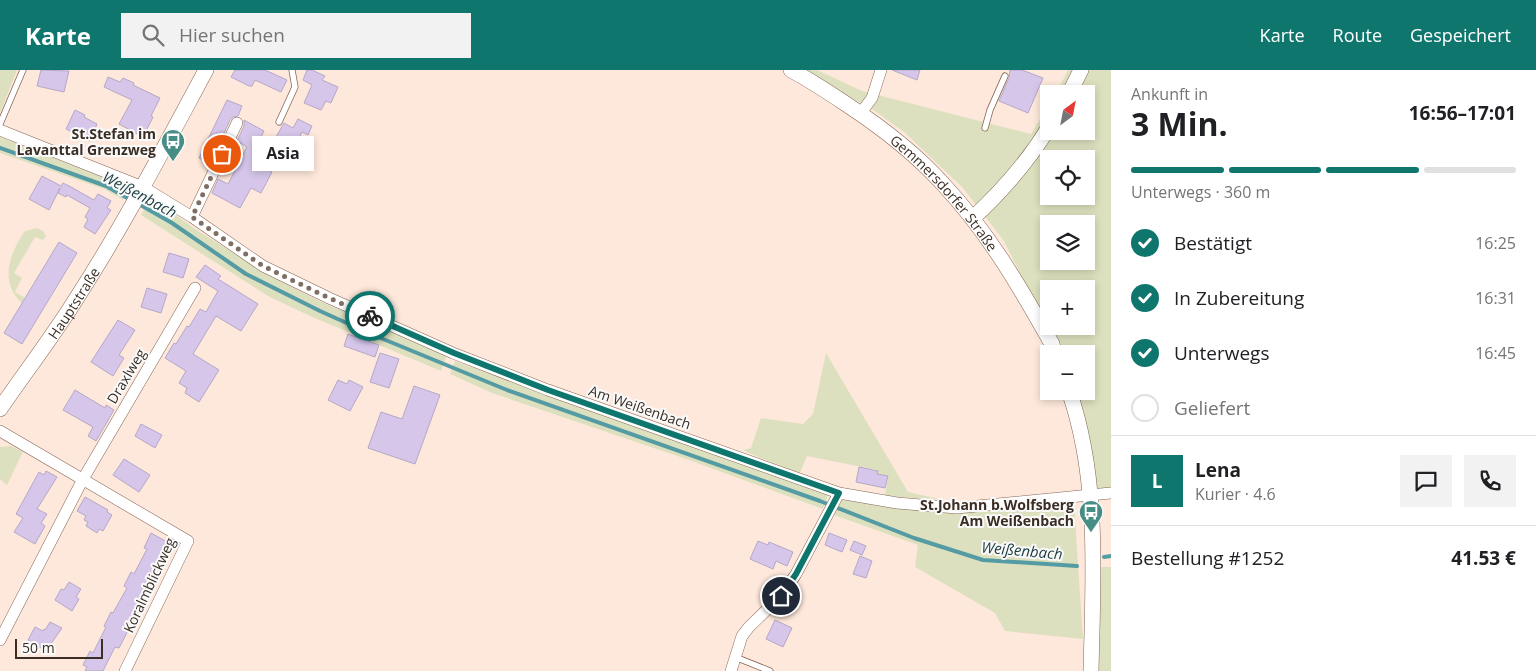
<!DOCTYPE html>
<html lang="de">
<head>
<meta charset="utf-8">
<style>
  body { margin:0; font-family:"Open Sans",sans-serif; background:#f2f2f2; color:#202124; height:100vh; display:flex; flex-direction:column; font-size:19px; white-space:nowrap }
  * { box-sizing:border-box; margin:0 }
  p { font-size:16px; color:#757577 }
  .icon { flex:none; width:28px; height:28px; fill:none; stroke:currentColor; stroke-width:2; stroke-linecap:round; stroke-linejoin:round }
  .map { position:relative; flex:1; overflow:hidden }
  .side { display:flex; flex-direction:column; background:#fff; width:425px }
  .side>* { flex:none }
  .needle { width:32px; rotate:32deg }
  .controls { position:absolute; left:1040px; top:15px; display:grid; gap:10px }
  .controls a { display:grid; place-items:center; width:55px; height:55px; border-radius:0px; background:#fff; box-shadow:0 2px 8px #0003; font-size:25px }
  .scale { position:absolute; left:15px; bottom:12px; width:88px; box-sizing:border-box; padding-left:5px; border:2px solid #3a2d24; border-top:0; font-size:14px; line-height:18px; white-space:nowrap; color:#3a2d24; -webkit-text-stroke:4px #fafafa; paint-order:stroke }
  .pin { position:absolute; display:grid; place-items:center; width:42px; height:42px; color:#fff; margin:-21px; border:2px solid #fff; border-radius:50%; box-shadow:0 1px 5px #0007 }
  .courier { position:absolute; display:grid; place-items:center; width:50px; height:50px; margin:-25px; border:4px solid #0f766e; border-radius:50%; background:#fff; color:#222; box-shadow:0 1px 6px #0007 }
  .bubble { position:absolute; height:35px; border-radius:0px; background:#fff; box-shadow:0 2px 8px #0003; font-size:16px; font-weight:700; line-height:35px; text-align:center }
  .overview em { font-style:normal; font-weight:700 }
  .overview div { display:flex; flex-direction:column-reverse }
  .overview { display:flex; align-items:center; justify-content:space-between; height:85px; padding:0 20px }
  h1 { font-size:32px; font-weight:700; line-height:38px }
  .bar { display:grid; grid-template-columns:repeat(4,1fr); gap:8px 5px; align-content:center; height:60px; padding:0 20px }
  .bar i { height:6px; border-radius:4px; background:#e0e0e0 }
  .bar .on { background:#0f766e }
  .bar p { grid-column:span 4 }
  .line { display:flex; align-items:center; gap:12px; padding:0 20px; border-top:1px solid #e0e0e0 }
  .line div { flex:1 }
  .round { display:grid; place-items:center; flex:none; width:52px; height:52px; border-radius:0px; background:#f2f2f2 }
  ol { padding:0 20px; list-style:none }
  li { display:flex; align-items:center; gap:15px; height:55px }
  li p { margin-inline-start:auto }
  li .icon { padding:5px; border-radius:50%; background:#0f766e; color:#fff; stroke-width:4 }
  li:last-child { color:#757577 }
  li i { width:28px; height:28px; border:2px solid #e0e0e0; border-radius:50% }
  header { display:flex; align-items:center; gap:30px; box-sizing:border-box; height:70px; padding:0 25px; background:#0f766e; color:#fff }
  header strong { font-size:24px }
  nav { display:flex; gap:28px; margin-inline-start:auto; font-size:18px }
  .search { width:350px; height:45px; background:#f2f2f2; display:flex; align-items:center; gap:12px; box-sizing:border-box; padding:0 18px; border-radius:0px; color:#757577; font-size:19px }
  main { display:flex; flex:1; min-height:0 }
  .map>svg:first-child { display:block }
  .green { fill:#dde0be; fill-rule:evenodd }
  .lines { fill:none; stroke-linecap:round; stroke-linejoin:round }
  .stream { stroke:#549ba4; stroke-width:4 }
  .building { fill:#d6c7ea; stroke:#b5a7c8 }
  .lane-casing { stroke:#846552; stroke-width:7 }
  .street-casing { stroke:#846552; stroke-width:12 }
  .secondary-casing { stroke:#846552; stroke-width:16 }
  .lane { stroke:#fff; stroke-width:5.5 }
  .street { stroke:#fff; stroke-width:11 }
  .secondary { stroke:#fff; stroke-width:15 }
  .done { stroke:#7f6e64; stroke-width:5; stroke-dasharray:0 9 }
  .route { stroke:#0f766e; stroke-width:6 }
  .labels { text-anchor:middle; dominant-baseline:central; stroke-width:4; stroke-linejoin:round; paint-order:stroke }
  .poi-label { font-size:14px; font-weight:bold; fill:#3a2d24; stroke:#fafafa; text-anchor:end }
  .street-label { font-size:14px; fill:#3a2d24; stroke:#fafafa }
  .water-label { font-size:15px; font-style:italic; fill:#193c41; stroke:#fafafa }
</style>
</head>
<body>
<header>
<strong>Karte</strong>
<div class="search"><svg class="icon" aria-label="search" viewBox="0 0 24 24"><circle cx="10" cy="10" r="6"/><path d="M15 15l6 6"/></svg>Hier suchen</div>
<nav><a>Karte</a><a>Route</a><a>Gespeichert</a></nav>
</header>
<main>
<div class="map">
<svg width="1111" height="601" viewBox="0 0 1111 601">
  <rect width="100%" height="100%" fill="#fee8db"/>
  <path class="green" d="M0 0H17L0 43Z
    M801 0H817L862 21 1031 64 1049 35V61H1086V24H1056L1068 0H1111V425L1095 426 1073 321H1086V284H1058L1050 264 1004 171 962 117 904 62 872 39ZM1049 89H1086V126H1049ZM1049 154H1086V191H1049ZM1049 219H1086V256H1049Z
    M0 67 129 117 123 130 104 119 0 83Z
    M150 128 167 138 195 159 264 202 319 231 437 280 446 287 441 301 310 246 268 226 141 145Z
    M37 158 43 161 46 166 43 170 35 167 14 203 22 208 15 222 25 228 22 233C0 213 8 185 25 161Z
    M826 283 908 422 943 430 885 426 888 406 877 404V400L807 386 799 405 743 380 751 378 761 348 803 354 813 344Z
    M455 291 827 425V429L823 439 689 390 492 323 450 304Z
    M11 376 23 382 7 415 0 409V377Z
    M842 430 938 443 1074 433 1083 569 1005 561 995 543 915 497 918 475 834 445Z
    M1100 497H1111V601H1098Z"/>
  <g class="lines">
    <path class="stream" d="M0 78 106 116 131 130
      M137 133 172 153 246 204 320 241 371 264 507 320 820 431 914 468 983 490 1077 496
      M1104 487 1111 486"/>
  </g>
  <path class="building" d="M41 0 69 1 64 22 37 16Z
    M235 0H265L287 10 281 22 255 10 252 16H249L231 7Z
    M307 0H312L325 6 322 10 338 17 331 33 326 31 321 40 304 33 312 15 303 10Z
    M892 0H920L917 10Z
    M1010 0H1022L1043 8 1028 43 999 31 1009 8Z
    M108 7 120 12 123 8 134 13 133 15 160 28 151 46 153 47 143 67 119 54 132 30 104 17Z
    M227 30 242 36 238 46 233 47 230 50 210 93 199 88Z
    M75 40 85 45 84 47 97 54 90 71 66 59Z
    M298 49 312 56 308 65 302 62 295 77 276 67 284 53 293 58Z
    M244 50 264 61 255 79 268 86 262 97 272 102 261 123 251 118 240 138 212 123 218 109 228 114 247 77 237 71 244 56Z
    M42 106 61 116 63 113 71 117 94 130 98 124 111 131 107 138 111 140 95 164 84 157 88 149 85 147 90 138 67 125 66 127 58 123 60 118 49 140 29 129Z
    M59 172 77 183 22 274 4 263Z
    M169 183 189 189 183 208 163 202Z
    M205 195 221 206 218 209 258 234 241 261 216 246 193 284 219 300 199 332 185 323 187 318 179 313 186 301 165 288 174 273 176 274 187 256 189 257 200 239 206 242 218 221 196 207Z
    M147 218 167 224 161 243 141 237Z
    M118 250 135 260 119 285 124 288 113 306 91 292Z
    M348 264 379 275 375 287 344 276Z
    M380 283 399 289 389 318 370 312Z
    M338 310 347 314 349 310 363 317 350 341 328 330Z
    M414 316 440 325 415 394 368 378 381 342 402 349Z
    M75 320 105 338 106 335 114 340 96 371 88 366 93 357 63 340Z
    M141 354 162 365 155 378 135 366Z
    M124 389 150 405 139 422 113 405Z
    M859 397 878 401 877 404 888 406 885 418 856 412Z
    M46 401 57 407 37 439 47 444 41 453 45 456 35 474 14 462 23 448 16 444 39 402 44 405Z
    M85 427 108 440 107 442 112 445 103 461 99 459 97 463 86 456 88 452 84 450 86 446 77 441Z
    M151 463 169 473 163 485 166 487 159 500 156 498 142 523 146 525 135 547 140 549 135 559 130 557 119 578 115 577 103 601H85L87 597 83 595 90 581 93 583 106 557 104 556 111 542 113 543 127 518 124 516 131 502 134 504 147 479 144 478Z
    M829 463 847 470 842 482 825 475Z
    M758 471 768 475 769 472 793 482 787 496 776 491 773 499 750 489Z
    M854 471 866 476 862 485 850 480Z
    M860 486 872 491 866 508 853 504Z
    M69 512 81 519 76 527 79 529 72 541 55 530 61 519 64 520Z
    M775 550 792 558 783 577 766 569Z
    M50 552 62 558 46 581 28 570 35 557 43 561 44 559 45 560Z"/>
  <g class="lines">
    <g class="lane-casing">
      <path id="lane" d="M279 52 295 17 292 0
        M0 54 23 0
        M985 58 990 40 1005 6
        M735 587 770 601"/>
    </g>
    <g class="street-casing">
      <path id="street" d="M860 44 872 28 881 0
        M0 60 143 117 192 147 263 196 329 228 453 283 548 320 839 423 897 433 957 438 1111 423
        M192 147 237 53
        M0 361 188 471 125 601
        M0 570 83 409 195 218
        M731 601 742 566 749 557 781 526 796 504 839 423"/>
    </g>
    <g class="secondary-casing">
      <g id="secondary">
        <path id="s1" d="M791 0C810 10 828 22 846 34 881 57 915 83 943 114 988 162 1020 217 1052 274L1055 284"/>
        <path d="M1069 24 1081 0"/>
        <path d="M973 148C1002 121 1028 92 1049 57"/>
        <path d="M1069 321C1100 410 1093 508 1091 601"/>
        <path id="s2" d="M0 339C26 301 54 265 78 226 125 153 165 76 206 0"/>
      </g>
    </g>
    <use href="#lane" class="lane"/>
    <use href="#street" class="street"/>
    <use href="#secondary" class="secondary"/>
  </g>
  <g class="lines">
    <path class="done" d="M222 84 192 147 263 196 329 228 370 246"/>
    <path class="route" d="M370 246 454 283 548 320 839 423 796 504 781 526"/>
  </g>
  <defs>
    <g id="bus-pin" transform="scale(1.25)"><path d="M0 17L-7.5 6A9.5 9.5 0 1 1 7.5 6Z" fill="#468d86" stroke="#fafafa"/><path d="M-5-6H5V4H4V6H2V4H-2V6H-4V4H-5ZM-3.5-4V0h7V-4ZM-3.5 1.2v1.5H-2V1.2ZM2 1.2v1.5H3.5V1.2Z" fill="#fff"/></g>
  </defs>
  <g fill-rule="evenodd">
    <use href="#bus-pin" x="173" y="71"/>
    <use href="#bus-pin" x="1091" y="442"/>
  </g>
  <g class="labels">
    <g class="poi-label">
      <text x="156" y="63">St.Stefan im<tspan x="156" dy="16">Lavanttal Grenzweg</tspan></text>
      <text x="1074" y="434">St.Johann b.Wolfsberg<tspan x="1074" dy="16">Am Weißenbach</tspan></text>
    </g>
    <g class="street-label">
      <text stroke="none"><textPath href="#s1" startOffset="198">Gemmersdorfer Straße</textPath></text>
      <text stroke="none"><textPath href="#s2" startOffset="129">Hauptstraße</textPath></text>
      <text transform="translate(126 306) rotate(-59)">Draxlweg</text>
      <text transform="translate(640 337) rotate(19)">Am Weißenbach</text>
      <text transform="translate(149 515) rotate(-65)">Koralmblickweg</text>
    </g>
    <g class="water-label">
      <text transform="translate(140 124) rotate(28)">Weißenbach</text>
      <text transform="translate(1022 480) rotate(5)">Weißenbach</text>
    </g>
  </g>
</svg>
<div class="controls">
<a><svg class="needle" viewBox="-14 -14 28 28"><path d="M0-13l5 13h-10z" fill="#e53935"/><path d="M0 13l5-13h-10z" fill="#757577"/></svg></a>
<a><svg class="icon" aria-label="locate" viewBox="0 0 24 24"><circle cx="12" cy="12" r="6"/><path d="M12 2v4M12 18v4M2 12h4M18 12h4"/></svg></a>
<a><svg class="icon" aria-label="layers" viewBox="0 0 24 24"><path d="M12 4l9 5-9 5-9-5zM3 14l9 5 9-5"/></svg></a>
<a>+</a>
<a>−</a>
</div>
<div class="scale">50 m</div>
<div class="pin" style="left:222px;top:84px;background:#ea580c"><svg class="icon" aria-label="bag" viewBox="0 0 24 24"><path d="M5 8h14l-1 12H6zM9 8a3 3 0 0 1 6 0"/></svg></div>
<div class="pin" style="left:781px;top:526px;background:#1f2937"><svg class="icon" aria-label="home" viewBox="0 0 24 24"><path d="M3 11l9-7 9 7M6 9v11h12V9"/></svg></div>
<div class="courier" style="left:370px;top:246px"><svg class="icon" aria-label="bike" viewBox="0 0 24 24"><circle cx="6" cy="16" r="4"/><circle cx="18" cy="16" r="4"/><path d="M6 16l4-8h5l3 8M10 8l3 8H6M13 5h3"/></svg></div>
<div class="bubble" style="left:252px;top:66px;width:62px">Asia</div>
</div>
<section class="side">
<div class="overview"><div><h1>3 Min.</h1><p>Ankunft in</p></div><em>16:56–17:01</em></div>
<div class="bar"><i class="on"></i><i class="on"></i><i class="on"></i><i></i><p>Unterwegs · 360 m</p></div>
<ol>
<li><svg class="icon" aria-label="check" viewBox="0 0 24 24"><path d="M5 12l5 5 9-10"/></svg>Bestätigt<p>16:25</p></li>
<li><svg class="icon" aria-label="check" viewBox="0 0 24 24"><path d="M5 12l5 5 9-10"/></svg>In Zubereitung<p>16:31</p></li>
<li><svg class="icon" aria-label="check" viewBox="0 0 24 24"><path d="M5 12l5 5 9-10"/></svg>Unterwegs<p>16:45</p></li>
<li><i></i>Geliefert</li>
</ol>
<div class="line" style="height:90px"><b class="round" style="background:#0f766e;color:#fff">L</b><div><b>Lena</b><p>Kurier · 4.6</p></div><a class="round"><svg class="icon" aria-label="chat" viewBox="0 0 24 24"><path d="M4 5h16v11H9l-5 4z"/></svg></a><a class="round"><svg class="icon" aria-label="phone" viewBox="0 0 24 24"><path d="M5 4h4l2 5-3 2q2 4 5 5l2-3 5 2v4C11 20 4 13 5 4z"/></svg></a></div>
<div class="line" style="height:65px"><div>Bestellung #1252</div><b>41.53 €</b></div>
</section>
</main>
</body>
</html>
